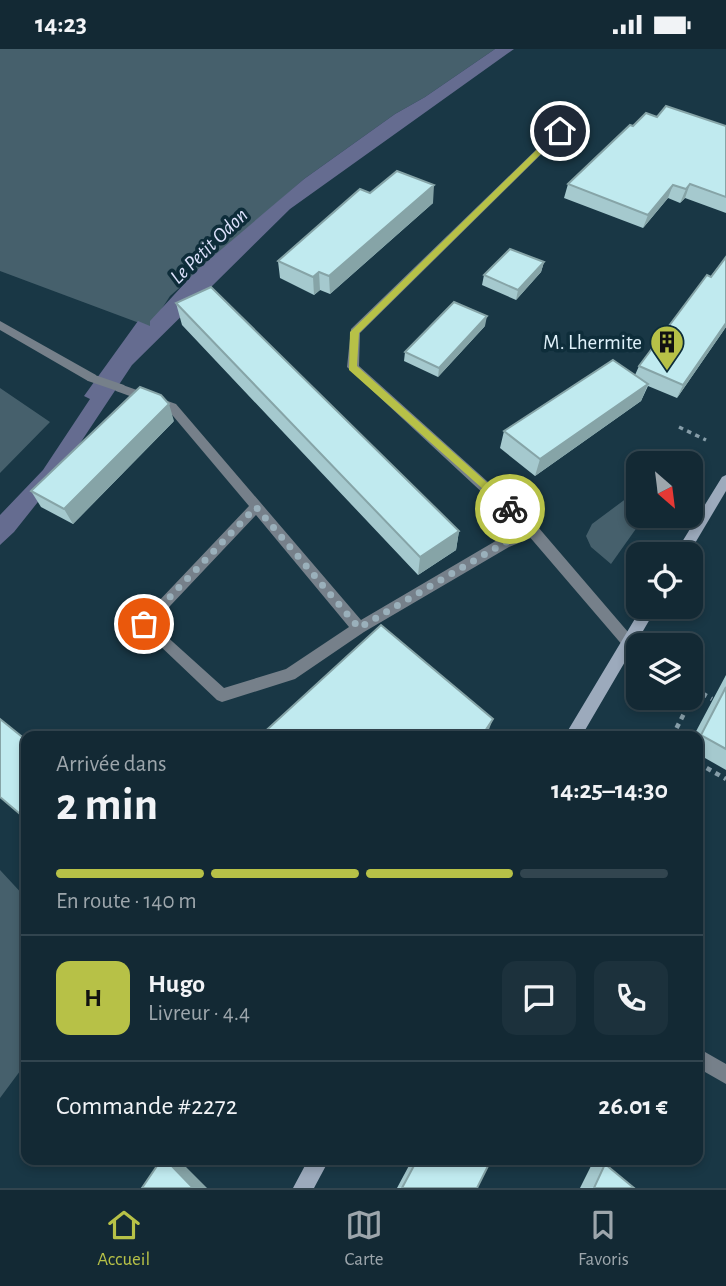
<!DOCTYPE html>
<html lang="fr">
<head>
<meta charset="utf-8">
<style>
  body { margin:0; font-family:"Alegreya Sans",sans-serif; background:#1c313c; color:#f1f3f6; height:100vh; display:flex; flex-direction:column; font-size:26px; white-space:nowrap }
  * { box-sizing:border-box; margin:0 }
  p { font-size:23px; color:#9da6ac }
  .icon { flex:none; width:38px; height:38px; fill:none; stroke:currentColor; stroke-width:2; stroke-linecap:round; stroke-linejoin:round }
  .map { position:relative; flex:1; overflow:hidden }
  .drawer { position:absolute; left:21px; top:682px; width:682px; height:434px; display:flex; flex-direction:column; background:#132934; border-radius:14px; box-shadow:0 4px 10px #0003,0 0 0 2px #32454f }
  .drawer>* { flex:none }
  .needle { width:46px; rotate:152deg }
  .controls { position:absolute; left:626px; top:402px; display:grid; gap:14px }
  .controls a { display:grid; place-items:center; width:77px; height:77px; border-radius:14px; background:#132934; box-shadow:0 4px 10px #0003,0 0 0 2px #32454f; font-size:35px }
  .pin { position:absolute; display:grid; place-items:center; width:60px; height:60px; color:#fff; margin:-30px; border:4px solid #fff; border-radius:50%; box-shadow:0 2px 7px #0007 }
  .courier { position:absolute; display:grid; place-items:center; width:70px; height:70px; margin:-35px; border:5px solid #b7c147; border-radius:50%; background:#fff; color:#222; box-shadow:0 2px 9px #0007 }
  .overview em { font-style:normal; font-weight:700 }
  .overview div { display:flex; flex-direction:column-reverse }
  .overview { display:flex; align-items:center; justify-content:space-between; height:119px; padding:0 35px }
  h1 { font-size:46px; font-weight:700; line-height:52px }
  .bar { display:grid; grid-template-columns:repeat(4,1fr); gap:10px 7px; align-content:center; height:84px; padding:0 35px }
  .bar i { height:9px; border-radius:5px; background:#32454f }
  .bar .selected { background:#b7c147 }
  .bar p { grid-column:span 4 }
  .line { display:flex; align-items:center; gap:18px; padding:0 35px; border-top:2px solid #32454f }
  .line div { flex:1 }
  .round { display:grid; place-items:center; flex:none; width:74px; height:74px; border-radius:14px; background:#1c313c }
  .status { display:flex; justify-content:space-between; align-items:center; height:49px; padding:0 35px; background:#132934; direction:ltr }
  .status svg { height:19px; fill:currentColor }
  .tab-bar { display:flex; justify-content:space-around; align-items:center; height:98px; border-top:2px solid #32454f; background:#132934; font-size:19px; color:#9da6ac }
  .tab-bar a { display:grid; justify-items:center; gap:4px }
  .tab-bar .selected { color:#b7c147 }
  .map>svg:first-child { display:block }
  .green { fill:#46606c }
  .water { fill:#656c90 }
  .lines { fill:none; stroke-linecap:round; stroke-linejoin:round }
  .path-far1 { stroke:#869da8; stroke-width:3.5; stroke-dasharray:4.5 4.5; stroke-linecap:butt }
  .path { stroke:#869da8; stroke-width:4.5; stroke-dasharray:5 5; stroke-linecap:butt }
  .lane { fill:#76808a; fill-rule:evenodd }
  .street { fill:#76808a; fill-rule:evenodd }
  .secondary { fill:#9caabc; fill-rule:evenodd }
  .wall { fill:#a5c9ce }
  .shaded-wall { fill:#86a4a7 }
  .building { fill:#c0eaef; stroke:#86a4a7; stroke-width:2 }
  .route { fill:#b7c147 }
  .done { stroke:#9ab0bb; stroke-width:7; stroke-dasharray:0 12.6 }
  .labels { text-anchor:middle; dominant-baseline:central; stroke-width:7; stroke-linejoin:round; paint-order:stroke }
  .far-water-label { font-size:21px; font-style:italic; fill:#dde2fc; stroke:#0e2d3a }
  .far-poi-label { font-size:21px; fill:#dff1fa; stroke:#0e2d3a; text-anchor:end }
</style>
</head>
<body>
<div class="status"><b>14:23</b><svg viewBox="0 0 49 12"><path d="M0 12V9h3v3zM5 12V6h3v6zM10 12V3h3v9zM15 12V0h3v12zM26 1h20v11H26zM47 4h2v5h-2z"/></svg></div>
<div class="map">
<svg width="726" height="1139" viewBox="0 0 726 1139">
  <rect width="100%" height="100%" fill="#193745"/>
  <path class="green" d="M0 0H495L425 48 395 65 304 130 170 247 150 278 0 222Z
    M0 339 50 373 0 424Z
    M639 440V467H645L611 515 591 498 586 487 592 475Z
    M0 821 26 849V1014L0 1049Z"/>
  <path class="water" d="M495 0H514L290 160 132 316 57 429 14 483 0 496V466L43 421 90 350 84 347 138 272 150 277V272L196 222 304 130 395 65 425 48Z"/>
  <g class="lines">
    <path class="path-far1" d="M679 378 706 391"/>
    <path class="path" d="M672 688 696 641 712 650
      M698 714 726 730"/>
    <path class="lane" d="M0 272 96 326V332H88L0 281Z
      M120 335 176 355 361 571 499 490 533 477 540 482 538 486 509 498 364 583 295 630 222 653 217 651 137 575 249 457 168 361 116 342 114 339ZM256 466 349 578 286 620 224 639 153 575Z"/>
    <path class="street" d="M576 62 583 64 360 284 359 317 538 478 634 590 636 594 634 598 629 600 624 598 528 486 347 318 351 280Z
      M92 325 124 336 126 339 120 343 88 332 86 329Z
      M698 999 726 1015V1035L698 1019Z"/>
    <path class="secondary" d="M726 426V442L688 506H674L722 428Z
      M642 558H657L581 688H564Z
      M308 1111H329L314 1139H293Z"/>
  </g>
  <path class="wall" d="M657 68 726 77V164L685 149 680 154 668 149 643 179 564 149 568 135 633 77Z
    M370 144 433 154 330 245 320 241 314 246 280 229 278 212Z
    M726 208V278L677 349 648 337 641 352 535 427 500 399 504 382 635 326 639 317Z
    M544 213 541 223 516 251 482 236 484 226Z
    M176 254 459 482 456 501 418 526 182 276Z
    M485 277 438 328 404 312 405 303Z
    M174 372 73 475 41 458 31 442Z
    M726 626V721L698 705V688H693Z
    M412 1111H491L477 1139H397Z
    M594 1111H597L605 1115 634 1139H580Z"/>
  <path class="shaded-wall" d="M690 135 685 149 680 154 686 140Z
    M434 136 433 154 330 245 329 227Z
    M673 136 668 149 643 179 648 166Z
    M544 213 541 223 516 251 518 241Z
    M319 223 320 241 314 246 313 228Z
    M487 267 485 277 438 328 439 319Z
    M726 274V278L677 349 683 336Z
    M648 335 641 352 535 427 540 410Z
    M169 355 174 372 73 475 64 460Z
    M459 482 456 501 418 526 420 508Z
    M493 670 486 688H481Z
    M166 1111H179L207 1139H193Z"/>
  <path class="building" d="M666 57 726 77V148L690 135 686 140 673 136 648 166 568 135 630 76 633 77 646 64 657 68Z
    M397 122 434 136 329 227 319 223 313 228 278 212 360 140 370 144Z
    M510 200 544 213 518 241 484 226Z
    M726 208V274L683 336 639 317 707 226 711 228Z
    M211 238 459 482 420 508 176 254Z
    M454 253 487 267 439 319 405 303Z
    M613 311 648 335 540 410 504 382Z
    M140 338 161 346 169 355 64 460 31 442Z
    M381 576 493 670 481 688H259Z
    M726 638V700L701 686Z
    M0 670 26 691V770L0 748Z
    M161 1111H166L193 1139H142Z
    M417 1111H491L477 1139H402Z
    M605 1115 634 1139H594Z"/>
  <path class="route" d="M558 80 564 82 359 284 357 317 513 457 515 460 510 464 349 321 350 283Z"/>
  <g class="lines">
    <path class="done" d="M144 575 256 458 359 579 504 494 533 482 510 460"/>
  </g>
  <defs>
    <g id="building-pin" transform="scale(1.75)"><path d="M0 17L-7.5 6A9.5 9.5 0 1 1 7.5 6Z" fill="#b7c147" stroke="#0e2d3a"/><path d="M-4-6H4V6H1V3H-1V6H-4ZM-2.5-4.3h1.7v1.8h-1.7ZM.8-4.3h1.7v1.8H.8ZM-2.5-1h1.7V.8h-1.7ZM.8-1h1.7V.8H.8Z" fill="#111"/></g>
  </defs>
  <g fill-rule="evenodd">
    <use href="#building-pin" x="667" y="293"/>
  </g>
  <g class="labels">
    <g class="far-water-label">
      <text transform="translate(209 197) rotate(-44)">Le Petit Odon</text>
    </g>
    <g class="far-poi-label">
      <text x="642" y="293">M. Lhermite</text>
    </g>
  </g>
</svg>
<div class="controls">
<a><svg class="needle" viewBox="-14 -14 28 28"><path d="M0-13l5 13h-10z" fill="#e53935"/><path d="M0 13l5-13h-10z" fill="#9da6ac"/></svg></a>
<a><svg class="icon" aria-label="locate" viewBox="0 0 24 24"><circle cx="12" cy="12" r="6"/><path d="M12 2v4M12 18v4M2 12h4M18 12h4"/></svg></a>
<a><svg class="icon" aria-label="layers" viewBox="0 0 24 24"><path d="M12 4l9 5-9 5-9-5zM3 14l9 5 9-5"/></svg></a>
</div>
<div class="pin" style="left:144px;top:575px;background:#ea580c"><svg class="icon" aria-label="bag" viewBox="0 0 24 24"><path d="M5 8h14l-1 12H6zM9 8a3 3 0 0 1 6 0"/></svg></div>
<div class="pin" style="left:560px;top:82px;background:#1f2937"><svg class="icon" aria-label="home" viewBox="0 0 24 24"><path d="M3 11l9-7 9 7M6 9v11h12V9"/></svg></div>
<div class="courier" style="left:510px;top:460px"><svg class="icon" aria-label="bike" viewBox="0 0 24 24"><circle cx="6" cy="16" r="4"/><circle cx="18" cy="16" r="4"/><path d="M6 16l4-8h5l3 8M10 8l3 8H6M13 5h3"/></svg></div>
<section class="drawer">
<div class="overview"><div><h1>2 min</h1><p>Arrivée dans</p></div><em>14:25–14:30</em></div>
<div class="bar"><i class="selected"></i><i class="selected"></i><i class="selected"></i><i></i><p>En route · 140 m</p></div>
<div class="line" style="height:126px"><b class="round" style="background:#b7c147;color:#111">H</b><div><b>Hugo</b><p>Livreur · 4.4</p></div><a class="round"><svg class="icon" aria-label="chat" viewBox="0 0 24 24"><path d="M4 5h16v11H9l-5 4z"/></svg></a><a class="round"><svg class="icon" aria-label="phone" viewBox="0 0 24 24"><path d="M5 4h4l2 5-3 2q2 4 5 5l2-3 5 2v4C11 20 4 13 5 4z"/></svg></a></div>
<div class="line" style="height:91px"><div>Commande #2272</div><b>26.01 €</b></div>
</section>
</div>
<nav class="tab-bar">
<a class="selected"><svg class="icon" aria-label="home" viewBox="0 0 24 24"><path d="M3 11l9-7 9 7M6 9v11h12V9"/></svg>Accueil</a>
<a><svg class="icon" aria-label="map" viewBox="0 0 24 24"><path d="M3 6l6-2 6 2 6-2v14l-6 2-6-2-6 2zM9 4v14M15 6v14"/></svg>Carte</a>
<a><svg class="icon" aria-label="saved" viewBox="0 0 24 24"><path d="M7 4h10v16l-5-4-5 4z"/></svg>Favoris</a>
</nav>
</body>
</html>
